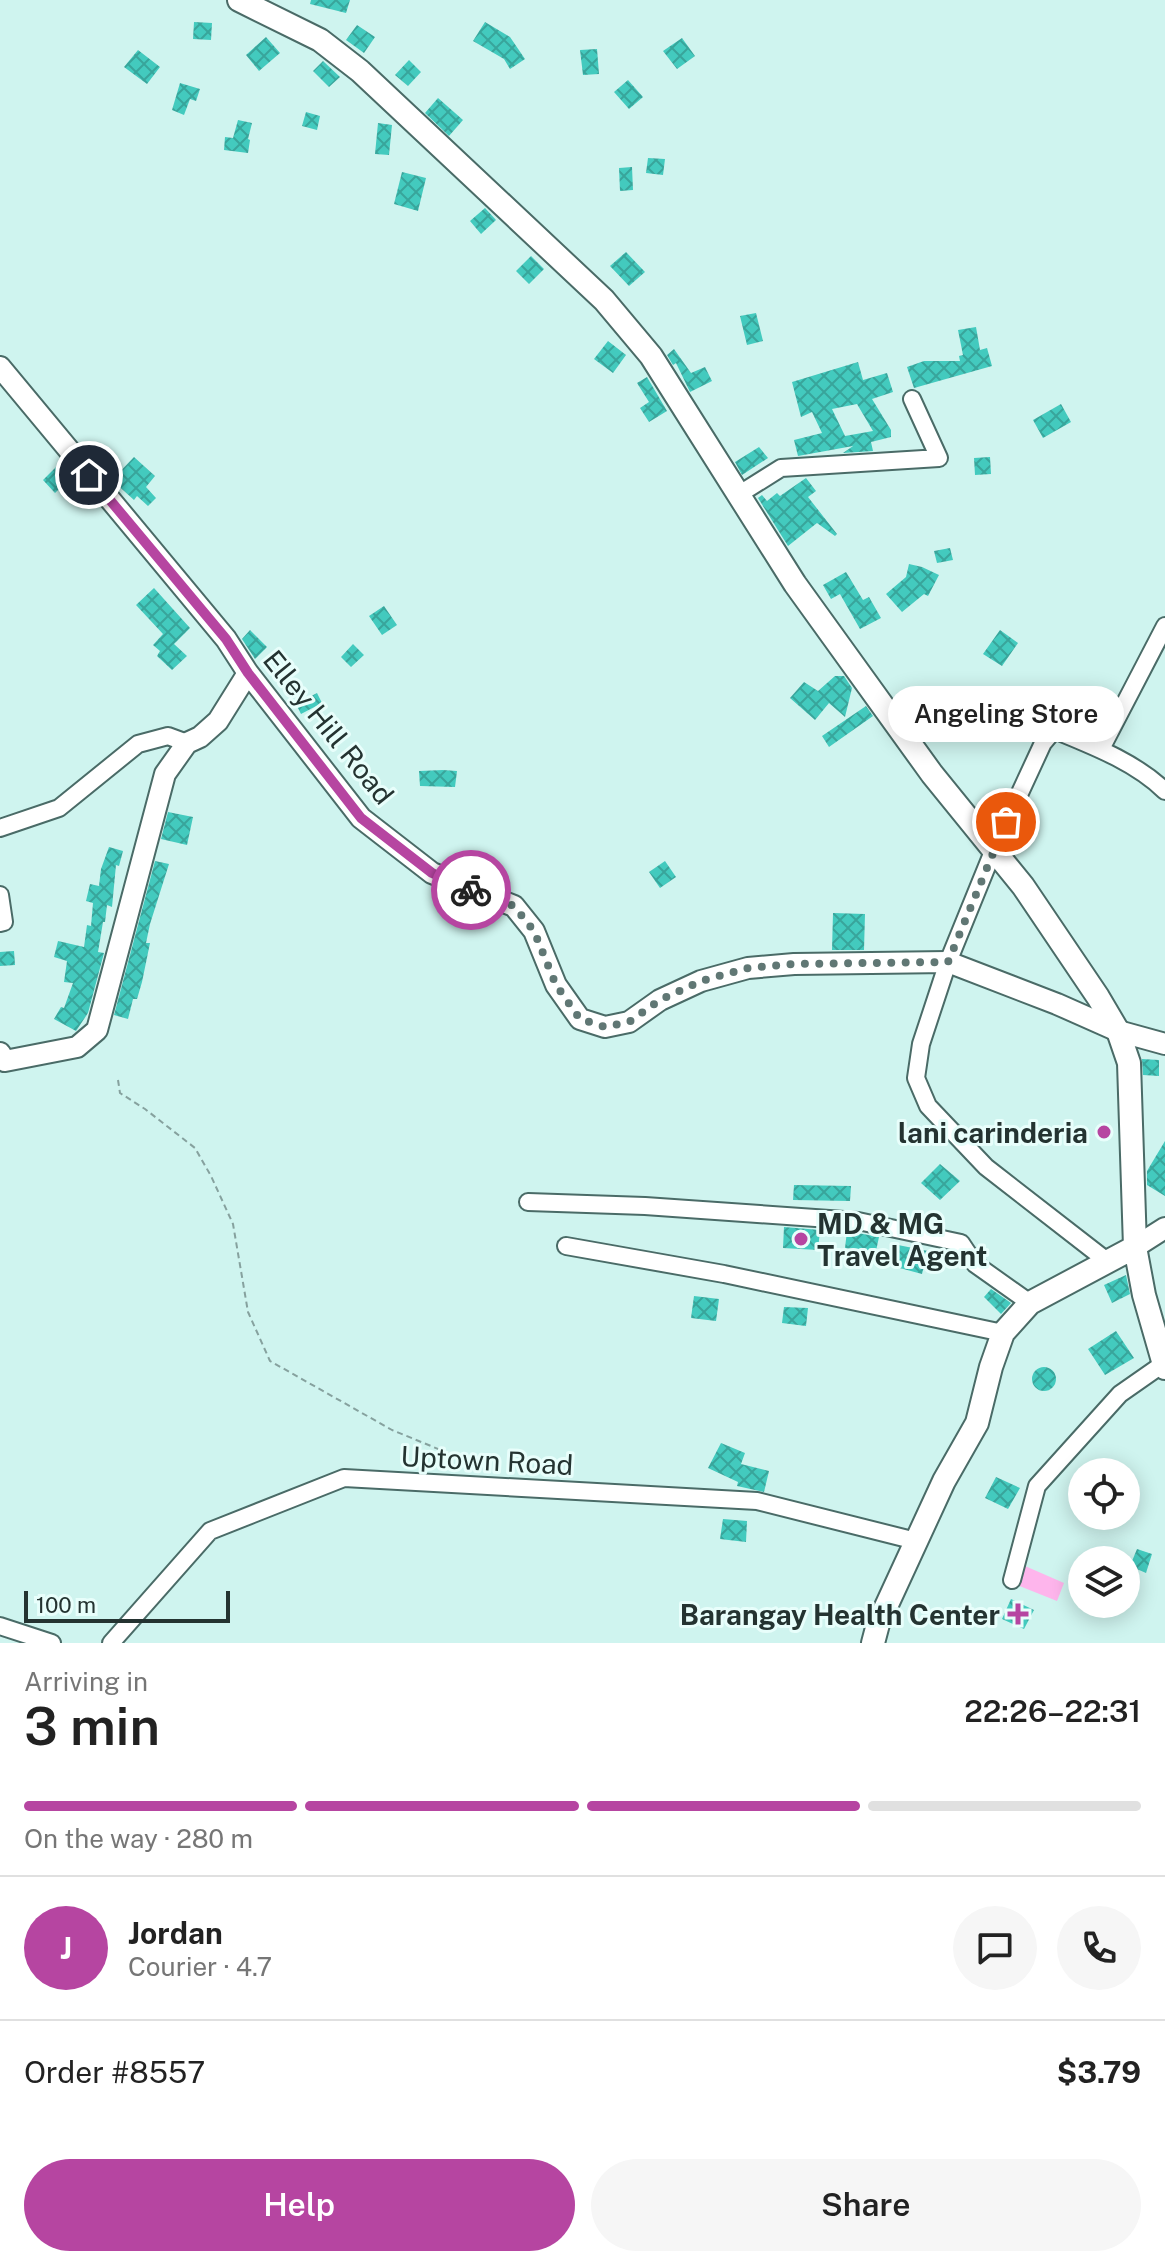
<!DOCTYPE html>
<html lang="en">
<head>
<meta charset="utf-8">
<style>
  body { margin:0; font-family:"Public Sans",sans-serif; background:#f6f6f6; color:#222; height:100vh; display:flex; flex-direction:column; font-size:30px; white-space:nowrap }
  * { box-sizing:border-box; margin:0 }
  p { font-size:26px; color:#767676 }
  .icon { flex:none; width:44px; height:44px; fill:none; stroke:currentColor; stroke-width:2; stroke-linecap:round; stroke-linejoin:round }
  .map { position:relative; height:1643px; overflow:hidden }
  .sheet { display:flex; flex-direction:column; background:#fff; flex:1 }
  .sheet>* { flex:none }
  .buttons { position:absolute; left:1068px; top:1458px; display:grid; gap:16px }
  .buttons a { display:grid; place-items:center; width:72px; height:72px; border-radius:50%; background:#fff; box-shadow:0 4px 20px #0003; font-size:40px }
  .scale { position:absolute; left:24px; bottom:20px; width:206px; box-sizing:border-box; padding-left:8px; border:4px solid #243331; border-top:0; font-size:22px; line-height:28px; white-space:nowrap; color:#243331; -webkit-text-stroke:6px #e8fefb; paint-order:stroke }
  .pin { position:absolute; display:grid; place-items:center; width:68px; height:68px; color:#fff; margin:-34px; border:4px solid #fff; border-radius:50%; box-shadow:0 2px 8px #0007 }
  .courier { position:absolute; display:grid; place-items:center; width:80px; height:80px; margin:-40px; border:6px solid #b645a1; border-radius:50%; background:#fff; color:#222; box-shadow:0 2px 10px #0007 }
  .bubble { position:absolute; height:56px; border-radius:28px; background:#fff; box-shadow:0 4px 20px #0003; font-size:26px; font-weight:600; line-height:56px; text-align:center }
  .headline em { font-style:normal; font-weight:600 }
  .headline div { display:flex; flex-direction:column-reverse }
  .headline { display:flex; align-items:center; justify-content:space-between; height:136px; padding:0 24px }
  h1 { font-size:52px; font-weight:600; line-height:60px }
  .bar { display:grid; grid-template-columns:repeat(4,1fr); gap:12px 8px; align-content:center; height:96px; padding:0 24px }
  .bar i { height:10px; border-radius:6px; background:#e0e0e0 }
  .bar .active { background:#b645a1 }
  .bar p { grid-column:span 4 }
  .line { display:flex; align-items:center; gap:20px; padding:0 24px; border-top:2px solid #e0e0e0 }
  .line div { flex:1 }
  .round { display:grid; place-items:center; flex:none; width:84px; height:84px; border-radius:42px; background:#f6f6f6 }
  .button { display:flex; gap:16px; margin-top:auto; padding:16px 24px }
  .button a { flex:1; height:92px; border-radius:48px; background:#b645a1; color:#fff; font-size:32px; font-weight:600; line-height:92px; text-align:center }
  .button a+a { background:#f6f6f6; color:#222 }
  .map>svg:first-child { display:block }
  .grass { fill:#feb5ec }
  .building { fill:url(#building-cross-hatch); fill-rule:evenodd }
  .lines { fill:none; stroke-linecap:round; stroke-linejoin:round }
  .minor-casing { stroke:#4a6b67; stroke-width:20 }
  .tertiary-casing { stroke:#4a6b67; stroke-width:24 }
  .secondary-casing { stroke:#4a6b67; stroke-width:26 }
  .path { stroke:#86a19e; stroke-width:2; stroke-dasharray:6 4; stroke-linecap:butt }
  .minor { stroke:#fff; stroke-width:16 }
  .tertiary { stroke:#fff; stroke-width:20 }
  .secondary { stroke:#fff; stroke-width:22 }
  .done { stroke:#607774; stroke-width:8; stroke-dasharray:0 14.4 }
  .route { stroke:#b645a1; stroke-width:10 }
  .poi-dot { fill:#b645a1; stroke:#e8fefb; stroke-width:3 }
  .labels { text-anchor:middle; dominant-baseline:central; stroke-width:6; stroke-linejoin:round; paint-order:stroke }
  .street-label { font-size:28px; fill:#243331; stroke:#e8fefb }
  .poi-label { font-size:28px; font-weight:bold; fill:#243331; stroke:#e8fefb; text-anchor:end }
</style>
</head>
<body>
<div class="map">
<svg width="1165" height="1643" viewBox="0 0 1165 1643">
  <defs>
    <pattern id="building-cross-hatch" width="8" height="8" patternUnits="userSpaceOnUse" patternTransform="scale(2)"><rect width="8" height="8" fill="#43cabe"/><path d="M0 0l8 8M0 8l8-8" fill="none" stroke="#38a59b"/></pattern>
  </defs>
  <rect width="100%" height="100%" fill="#cff4ef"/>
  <path class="grass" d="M1025 1566 1064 1583 1057 1601 1017 1585Z"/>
  <path class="building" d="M311 0H350L346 13 310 4Z
    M194 22 212 23 211 40 193 39Z
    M485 22 510 37 525 59 510 69 504 59 473 41Z
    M357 25 375 37 364 53 346 40Z
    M266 37 280 53 259 71 246 55Z
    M682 38 695 56 677 69 663 51Z
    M597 49 599 74 583 75 580 50Z
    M138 50 160 67 147 84 124 67Z
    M409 60 421 72 408 86 395 75Z
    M323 61 340 77 329 87 313 71Z
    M628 80 643 97 629 109 614 92Z
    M180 83 200 89 196 101 190 99 184 115 172 110Z
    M438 98 463 120 449 136 425 113Z
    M306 112 320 116 317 130 302 126Z
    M238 120 252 123 248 139 250 140 248 153 224 150 225 137 233 138Z
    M378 123 392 125 389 155 375 154Z
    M648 158 665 159 663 175 646 173Z
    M632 167 633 190 620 191 619 168Z
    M402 172 426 178 418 211 394 204Z
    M485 208 496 220 481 234 470 221Z
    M626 252 645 272 629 286 610 266Z
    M531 256 544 269 529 284 516 271Z
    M756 313 763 341 747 345 740 316Z
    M976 327 980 350 987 348 992 366 914 388 907 367 924 361H960L959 356 963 355 958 330Z
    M608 341 626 355 613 373 594 359Z
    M674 349 691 373 705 367 712 381 690 392 676 363 673 365 667 355Z
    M858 362 863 380 887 373 893 392 872 399 891 430V437L871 442 873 451 843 453 853 446 798 456 794 440 822 433 812 412 801 417 792 382ZM857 404 873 431 845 436 832 409Z
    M647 377 667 411 649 422 640 408 649 402 637 383Z
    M1061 404 1071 422 1043 438 1033 420Z
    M759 447 768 458 742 475 735 462Z
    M134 457 155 476 146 487 156 498 148 506 137 496 134 500 112 480Z
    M990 457 991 474 975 475 974 458Z
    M58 465 70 478 55 493 43 480Z
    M806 478 816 491 808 497 837 534 835 536 817 523 788 546 758 498 762 495 767 501 777 493 780 496Z
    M950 548 953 560 937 563 934 551Z
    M909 564 922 567 939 575 928 596 924 594 902 612 886 594 906 577Z
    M846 572 863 600 869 597 881 618 860 629 840 594 831 599 823 585Z
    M154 588 190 628 174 644 187 656 172 670 157 656 160 651 153 645 163 634 136 605Z
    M384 606 397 625 382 635 369 616Z
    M250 630 267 647 255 659 242 639Z
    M1000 630 1018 643 1002 666 983 654Z
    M353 644 364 655 351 667 341 657Z
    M835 676H844L852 688 845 717 829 703 815 720 790 698 804 682 818 691Z
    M317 693 322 703 301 714 296 704Z
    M866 706 873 716 829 747 822 736Z
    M443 770 457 771 455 787 420 786 419 771Z
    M168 812 193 817 187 845 161 839Z
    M109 847 123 851 119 866 116 865 112 907 107 905 105 922H103L98 952 104 953 88 1013 76 1031 54 1019 61 1007 64 1008 73 983 64 982 67 961 54 957 58 941 84 947 87 925 91 926 93 903 86 901 90 884 99 886 101 869Z
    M155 861 169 864 150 924 146 943H150L142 982 137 999H133L128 1019 114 1015Z
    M665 861 676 877 660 888 649 872Z
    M833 913 865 914 864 950H832Z
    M14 951 15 965 0 966V952Z
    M1142 1059 1159 1060V1076L1143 1075Z
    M1165 1141V1196L1147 1185V1171Z
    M940 1164 960 1181 940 1200 921 1183Z
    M794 1185 851 1186 850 1201 793 1200Z
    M784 1227 820 1230 818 1250 783 1248Z
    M847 1231 879 1237 876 1251 845 1248Z
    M898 1245 928 1251 922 1274 896 1267Z
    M1126 1275 1130 1294 1112 1303 1104 1285Z
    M991 1289 1011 1303 1001 1314 984 1297Z
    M694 1296 719 1299 716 1321 691 1318Z
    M784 1307 808 1308 806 1326 782 1323Z
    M1116 1331 1134 1358 1105 1375 1088 1349Z
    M1032 1379a12 12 0 1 1 24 0a12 12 0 1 1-24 0Z
    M721 1443 745 1453 741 1464 769 1471 764 1492 737 1486 738 1482 708 1468Z
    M996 1477 1020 1488 1008 1509 985 1498Z
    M723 1519 747 1521 746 1542 720 1539Z
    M1137 1549 1152 1554 1146 1573 1130 1566Z
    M1011 1599 1034 1610 1024 1629 1002 1619Z"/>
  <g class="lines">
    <g class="minor-casing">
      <path id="minor" d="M738 495 781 468 939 458 912 399
        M1101 749 1165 626
        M0 828 59 808 138 744 168 736 187 743
        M0 895 4 922 0 923
        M528 1202 645 1206 858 1221 961 1243 975 1264 1030 1303
        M566 1246 724 1274 1003 1333
        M1107 1261 986 1167 928 1106 916 1078 921 1044 948 962 994 849 1043 743 1054 730C1093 746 1135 762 1165 791
        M1012 1580 1037 1486 1120 1394 1163 1364
        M0 1626 52 1643
        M111 1643 210 1531 344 1478 757 1501 916 1541"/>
    </g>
    <g class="tertiary-casing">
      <path id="tertiary" d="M0 367 226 639 248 673 361 818 432 873 514 906 534 931 556 985 580 1019 605 1027 629 1022 660 1000 701 981 748 968 794 964 948 962 1057 1004 1118 1031 1165 1044
        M0 1053 5 1061 77 1047 97 1030 165 774 187 743 200 737 218 721 248 673
        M1135 1247 1165 1228"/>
    </g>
    <g class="secondary-casing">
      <path id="secondary" d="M239 0 320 40 360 71 604 300 651 356 795 584 932 774 1023 886 1098 997 1118 1031 1129 1063 1135 1247 1144 1295 1165 1368
        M873 1643 878 1624 944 1481 977 1423 991 1367 1003 1333 1030 1303 1135 1247"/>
    </g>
    <path class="path" d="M118 1080 120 1093 145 1109 195 1148 211 1176 233 1224 248 1312 270 1361 392 1430 448 1453 452 1467"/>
    <use href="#minor" class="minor"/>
    <use href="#tertiary" class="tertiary"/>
    <use href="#secondary" class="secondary"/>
  </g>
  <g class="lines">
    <path class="done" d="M471 890 514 906 534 931 556 985 580 1019 605 1027 629 1022 660 1000 701 981 748 968 794 964 948 962 1006 822"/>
    <path class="route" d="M89 475 226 639 248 673 361 818 432 873 471 890"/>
  </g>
  <g class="poi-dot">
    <circle cx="1104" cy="1132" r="8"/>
    <circle cx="801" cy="1239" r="8"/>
    <path d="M1014 1602h8v8h8v8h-8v8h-8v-8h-8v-8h8z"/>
  </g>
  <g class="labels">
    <g class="street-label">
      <text transform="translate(329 727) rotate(51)">Elley Hill Road</text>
      <text transform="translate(487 1460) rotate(3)">Uptown Road</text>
    </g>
    <g class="poi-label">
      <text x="1088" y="1132">lani carinderia</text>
      <text x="817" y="1223" text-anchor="start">MD &amp; MG<tspan x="817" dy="32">Travel Agent</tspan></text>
      <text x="1000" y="1614">Barangay Health Center</text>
    </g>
  </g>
</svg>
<div class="buttons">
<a><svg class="icon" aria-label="locate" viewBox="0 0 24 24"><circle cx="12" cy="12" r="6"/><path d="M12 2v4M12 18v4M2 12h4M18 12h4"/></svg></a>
<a><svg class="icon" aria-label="layers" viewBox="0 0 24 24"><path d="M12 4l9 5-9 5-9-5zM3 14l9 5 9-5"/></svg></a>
</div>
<div class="scale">100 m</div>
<div class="pin" style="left:1006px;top:822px;background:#ea580c"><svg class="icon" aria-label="bag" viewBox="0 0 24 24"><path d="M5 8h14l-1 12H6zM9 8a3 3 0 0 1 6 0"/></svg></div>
<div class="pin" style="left:89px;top:475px;background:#1f2937"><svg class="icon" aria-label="home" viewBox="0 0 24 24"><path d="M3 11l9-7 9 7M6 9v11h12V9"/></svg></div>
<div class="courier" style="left:471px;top:890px"><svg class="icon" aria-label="bike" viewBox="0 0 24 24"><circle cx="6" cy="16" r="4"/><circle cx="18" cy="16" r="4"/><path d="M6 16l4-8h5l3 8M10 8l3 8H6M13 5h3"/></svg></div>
<div class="bubble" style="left:888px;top:686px;width:236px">Angeling Store</div>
</div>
<section class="sheet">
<div class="headline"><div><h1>3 min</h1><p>Arriving in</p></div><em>22:26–22:31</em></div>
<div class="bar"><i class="active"></i><i class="active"></i><i class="active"></i><i></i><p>On the way · 280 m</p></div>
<div class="line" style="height:144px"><b class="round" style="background:#b645a1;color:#fff">J</b><div><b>Jordan</b><p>Courier · 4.7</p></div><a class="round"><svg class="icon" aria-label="chat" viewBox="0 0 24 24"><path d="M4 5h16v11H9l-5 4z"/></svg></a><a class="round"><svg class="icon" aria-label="phone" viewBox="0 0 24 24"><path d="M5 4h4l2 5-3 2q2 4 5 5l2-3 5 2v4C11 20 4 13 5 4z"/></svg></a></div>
<div class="line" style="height:104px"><div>Order #8557</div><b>$3.79</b></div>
<div class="button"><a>Help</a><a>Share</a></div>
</section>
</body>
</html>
